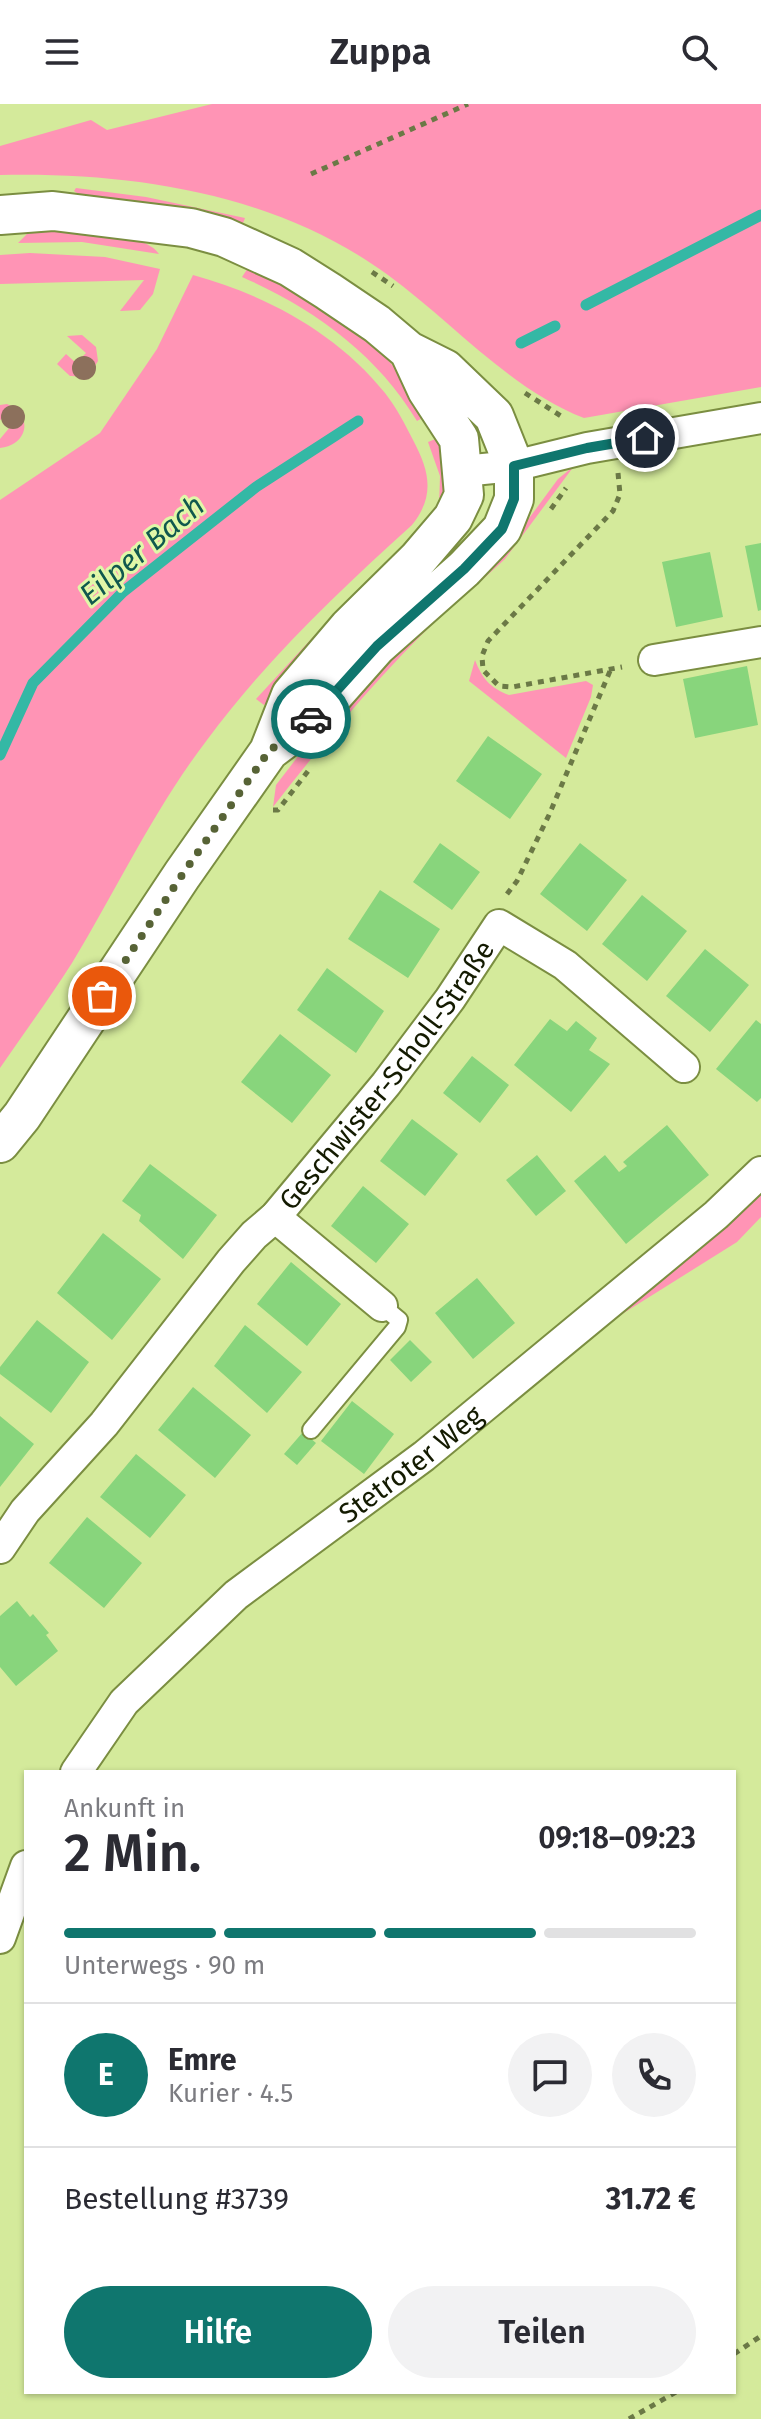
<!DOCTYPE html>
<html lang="de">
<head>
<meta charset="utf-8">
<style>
  body { margin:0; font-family:"Fira Sans",sans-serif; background:#f2f2f3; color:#2b2b33; height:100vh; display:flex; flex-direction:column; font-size:30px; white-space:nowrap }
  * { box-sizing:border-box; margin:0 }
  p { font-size:26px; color:#7c7c81 }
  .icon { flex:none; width:44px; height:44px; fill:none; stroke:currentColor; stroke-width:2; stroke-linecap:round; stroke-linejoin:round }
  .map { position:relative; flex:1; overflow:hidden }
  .side { position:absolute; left:24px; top:1666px; width:712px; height:624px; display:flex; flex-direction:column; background:#fff; border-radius:0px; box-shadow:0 2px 6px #0004 }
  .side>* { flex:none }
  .pin { position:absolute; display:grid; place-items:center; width:68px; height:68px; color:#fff; margin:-34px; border:4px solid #fff; border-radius:50%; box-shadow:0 2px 8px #0007 }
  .courier { position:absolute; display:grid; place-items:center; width:80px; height:80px; margin:-40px; border:6px solid #0f766e; border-radius:50%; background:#fff; color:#222; box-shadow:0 2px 10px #0007 }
  .headline em { font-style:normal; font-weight:600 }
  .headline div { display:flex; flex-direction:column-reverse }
  .headline { display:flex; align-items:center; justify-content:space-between; height:136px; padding:0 40px }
  h1 { font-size:52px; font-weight:600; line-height:60px }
  .bar { display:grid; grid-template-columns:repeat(4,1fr); gap:12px 8px; align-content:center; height:96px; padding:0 40px }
  .bar i { height:10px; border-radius:6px; background:#e1e1e2 }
  .bar .current { background:#0f766e }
  .bar p { grid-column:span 4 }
  .line { display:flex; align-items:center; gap:20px; padding:0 40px; border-top:2px solid #e1e1e2 }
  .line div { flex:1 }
  .round { display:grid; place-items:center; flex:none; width:84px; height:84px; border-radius:42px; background:#f2f2f3 }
  .cta { display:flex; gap:16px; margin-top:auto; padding:16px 40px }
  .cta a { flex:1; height:92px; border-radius:48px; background:#0f766e; color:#fff; font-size:32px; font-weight:600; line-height:92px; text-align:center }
  .cta a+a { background:#f2f2f3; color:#2b2b33 }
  header { display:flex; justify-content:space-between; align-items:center; height:104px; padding:0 40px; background:#fff; font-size:36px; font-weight:600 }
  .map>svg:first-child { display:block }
  .green { fill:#ff94b5 }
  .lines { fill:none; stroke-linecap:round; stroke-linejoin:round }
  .stream { stroke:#34b8a5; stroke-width:11 }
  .building { fill:#88d57c }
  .service-casing { stroke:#7b8e41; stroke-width:20 }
  .minor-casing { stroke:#7b8e41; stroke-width:34 }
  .tertiary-casing { stroke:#7b8e41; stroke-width:42 }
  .path { stroke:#6b7946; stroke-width:5; stroke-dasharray:6 6; stroke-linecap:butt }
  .service { stroke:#fff; stroke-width:16 }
  .minor { stroke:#fff; stroke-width:30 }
  .tertiary { stroke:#fff; stroke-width:38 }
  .tree { fill:#8c705c }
  .done { stroke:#576336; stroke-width:8; stroke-dasharray:0 14.4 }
  .route { stroke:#0f766e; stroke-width:10 }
  .labels { text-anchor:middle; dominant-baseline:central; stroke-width:6; stroke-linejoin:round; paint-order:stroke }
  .street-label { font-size:28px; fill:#131a00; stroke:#e1f8a8 }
  .water-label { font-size:30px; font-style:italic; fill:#10584e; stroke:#e1f8a8 }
</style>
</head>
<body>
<header><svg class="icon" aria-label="menu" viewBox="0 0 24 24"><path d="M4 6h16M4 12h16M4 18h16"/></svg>Zuppa<svg class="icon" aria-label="search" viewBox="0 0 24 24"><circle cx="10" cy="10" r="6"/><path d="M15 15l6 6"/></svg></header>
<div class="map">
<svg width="761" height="2315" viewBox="0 0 761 2315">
  <rect width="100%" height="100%" fill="#d4ea9b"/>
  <path class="green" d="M212 0H761V283L584 314C511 286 451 217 388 171 277 90 135 68 0 71V42L91 16 107 26Z
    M76 84 146 93 245 114 243 119 83 93 74 87Z
    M40 127C67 127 145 127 159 150L82 138 18 139 27 130Z
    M30 149 105 153 160 165 153 190 140 206 120 207 144 176 0 180V151Z
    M248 164C305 190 365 224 404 275 412 287 419 300 426 312L417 317C377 250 313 204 242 173Z
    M193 171C266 191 337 229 385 289 396 303 405 320 413 336 430 368 435 392 412 421 337 489 267 555 207 636 154 705 117 785 72 859 49 895 24 929 0 964V396L100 329 157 245Z
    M82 231 96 243 98 257C91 269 84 273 70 272L57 260 66 250 76 259 86 249 67 232Z
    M7 300C34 311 28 341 0 344V335L10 323 2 315 0 316V301Z
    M438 334 450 374 439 403 440 372 428 338Z
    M574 362 505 455 481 477 473 469 516 432 558 375Z
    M411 436 290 575 264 601 256 595 336 508Z
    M463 491C392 556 332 627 273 703L276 681 323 620 380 556Z
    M475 556C482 574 490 584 509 591L586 577 593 581 591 593 566 654 469 577Z
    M761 1076V1113L737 1138 595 1227Z"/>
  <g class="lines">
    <path class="stream" d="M586 201 761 111
      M521 239 555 222
      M0 651 33 579 123 488 256 383 358 317"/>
  </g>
  <path class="building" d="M761 439V506L758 507 745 442Z
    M710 448 723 513 676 523 662 458Z
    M747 562 758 621 695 634 683 575Z
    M488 632 542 670 510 715 456 677Z
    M440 739 480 768 452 806 413 778Z
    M580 739 627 776 587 827 540 790Z
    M380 786 440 825 408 874 348 835Z
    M642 791 687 827 647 877 602 840Z
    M705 845 749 881 710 928 666 892Z
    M327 864 384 907 356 949 297 906Z
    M550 915 567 927 576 917 597 934 589 946 610 960 571 1008 514 961Z
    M756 916 761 920V994L757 998 716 965Z
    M280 930 331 971 292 1019 241 978Z
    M472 952 509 981 480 1019 443 989Z
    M412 1015 458 1050 425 1092 380 1057Z
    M667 1021 709 1071 626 1140 574 1077 605 1051 619 1068 627 1062 623 1058Z
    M537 1051 566 1087 536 1112 506 1076Z
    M150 1060 217 1111 183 1155 139 1117 141 1111 122 1097Z
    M363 1082 409 1120 376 1159 331 1122Z
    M103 1129 161 1175 112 1236 57 1189Z
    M291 1158 341 1200 307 1242 257 1200Z
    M477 1174 515 1219 473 1255 435 1209Z
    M37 1216 89 1258 51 1309 0 1270V1263Z
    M245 1221 302 1268 267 1309 214 1262Z
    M410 1236 432 1258 411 1278 390 1256Z
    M193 1283 251 1331 215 1374 158 1326Z
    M352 1297 394 1330 364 1370 321 1337Z
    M0 1312 34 1340 0 1383Z
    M303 1328 316 1339 297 1361 284 1350Z
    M136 1350 186 1391 150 1434 100 1393Z
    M87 1413 142 1459 104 1504 49 1459Z
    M17 1497 30 1513 33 1510 49 1529 46 1531 58 1547 16 1582 0 1563V1512Z"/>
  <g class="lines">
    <g class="service-casing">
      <path id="service" d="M311 1326 397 1223 399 1216 382 1202"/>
    </g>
    <g class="minor-casing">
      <g id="minor">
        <path d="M463 367 514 362 587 344 761 314"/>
        <path d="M654 556 761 538"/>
        <path d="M275 1113 382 1202"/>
        <path id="s1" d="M0 1444 25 1407 104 1320 231 1157 254 1131 275 1113 386 980 450 895 499 821 565 861 684 963"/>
        <path id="s2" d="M76 1668 124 1598 236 1491 424 1352 716 1111 761 1068"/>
        <path d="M0 1834 26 1762"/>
      </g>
    </g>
    <g class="tertiary-casing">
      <path id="tertiary" d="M0 111 53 107 191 124 224 133 290 163 328 187 377 220 409 247 445 265 494 312 514 362V395L502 425 464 465 377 542 314 613 269 647
        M0 1039 22 1012 182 771 269 647 291 591 349 523 418 455 453 414 464 391 459 335 427 286 409 247"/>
    </g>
    <path class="path" d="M311 70 468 0
      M372 168 393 182
      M525 289 564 314
      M618 369 620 390 613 407 488 537 482 552 483 566 499 582 512 583 622 563
      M551 405 566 384
      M273 706H278L308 667
      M507 790 517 777 549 711 610 567
      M734 2250 761 2232
      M629 2315 676 2288"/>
    <use href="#service" class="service"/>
    <use href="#minor" class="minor"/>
    <use href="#tertiary" class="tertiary"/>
  </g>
  <g class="tree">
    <circle cx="84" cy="264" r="12"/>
    <circle cx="13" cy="313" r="12"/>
  </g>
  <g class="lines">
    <path class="done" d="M102 892 182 771 269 647 311 615"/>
    <path class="route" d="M311 615 377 542 464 465 502 425 514 395V362L587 344 645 334"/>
  </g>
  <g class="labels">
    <g class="street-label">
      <text stroke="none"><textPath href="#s1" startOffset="612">Geschwister-Scholl-Straße</textPath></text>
      <text stroke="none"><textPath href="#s2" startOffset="458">Stetroter Weg</textPath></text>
    </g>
    <g class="water-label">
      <text transform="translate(142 446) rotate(-40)">Eilper Bach</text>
    </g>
  </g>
</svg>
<div class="pin" style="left:102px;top:892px;background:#ea580c"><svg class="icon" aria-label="bag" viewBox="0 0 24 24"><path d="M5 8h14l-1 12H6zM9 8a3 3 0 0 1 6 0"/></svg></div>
<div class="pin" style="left:645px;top:334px;background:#1f2937"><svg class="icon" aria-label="home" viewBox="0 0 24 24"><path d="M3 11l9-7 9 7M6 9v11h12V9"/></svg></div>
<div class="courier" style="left:311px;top:615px"><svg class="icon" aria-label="car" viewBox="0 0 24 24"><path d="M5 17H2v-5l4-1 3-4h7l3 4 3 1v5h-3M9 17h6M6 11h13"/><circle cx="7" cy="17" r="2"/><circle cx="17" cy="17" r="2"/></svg></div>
<section class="side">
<div class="headline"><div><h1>2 Min.</h1><p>Ankunft in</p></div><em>09:18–09:23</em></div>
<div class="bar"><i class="current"></i><i class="current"></i><i class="current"></i><i></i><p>Unterwegs · 90 m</p></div>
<div class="line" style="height:144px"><b class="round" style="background:#0f766e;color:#fff">E</b><div><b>Emre</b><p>Kurier · 4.5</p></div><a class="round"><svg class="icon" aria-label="chat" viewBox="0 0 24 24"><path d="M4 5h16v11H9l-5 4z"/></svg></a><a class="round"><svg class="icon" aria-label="phone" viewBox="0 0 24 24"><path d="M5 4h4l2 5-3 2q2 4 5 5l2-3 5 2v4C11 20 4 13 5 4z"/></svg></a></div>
<div class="line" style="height:104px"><div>Bestellung #3739</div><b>31.72 €</b></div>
<div class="cta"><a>Hilfe</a><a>Teilen</a></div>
</section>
</div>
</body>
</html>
